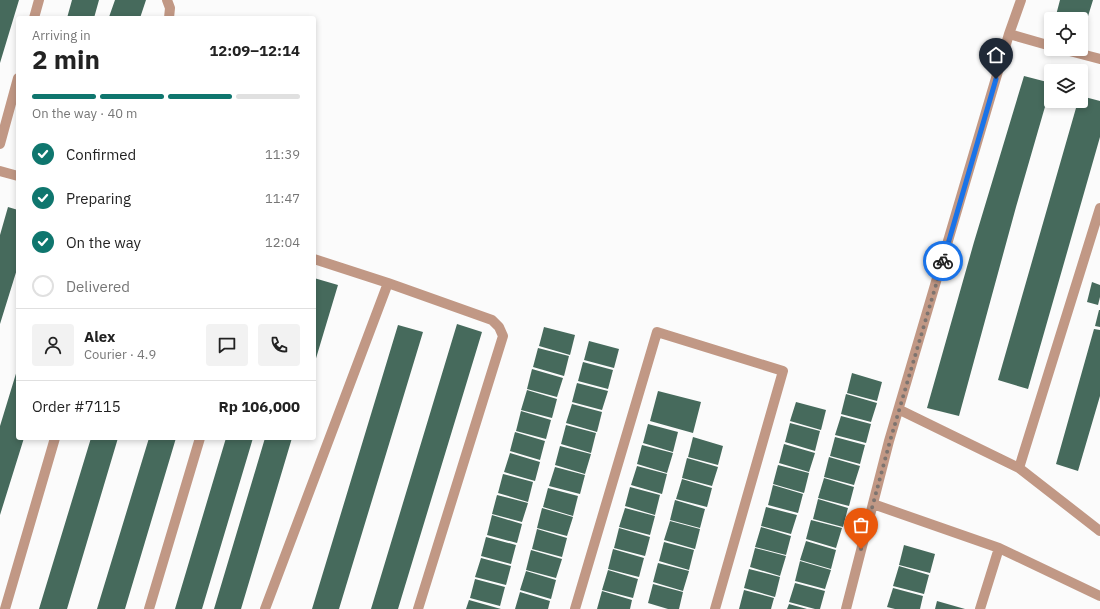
<!DOCTYPE html>
<html lang="en">
<head>
<meta charset="utf-8">
<style>
  body { margin:0; font-family:"IBM Plex Sans",sans-serif; background:#f2f2f2; color:#222; height:100vh; display:flex; flex-direction:column; font-size:15px; white-space:nowrap }
  * { box-sizing:border-box; margin:0 }
  p { font-size:13px; color:#767676 }
  .icon { flex:none; width:22px; height:22px; fill:none; stroke:currentColor; stroke-width:2; stroke-linecap:round; stroke-linejoin:round }
  .map { position:relative; flex:1; overflow:hidden }
  .side { position:absolute; left:16px; top:16px; width:300px; height:424px; display:flex; flex-direction:column; background:#fff; border-radius:4px; box-shadow:0 2px 6px #0003 }
  .side>* { flex:none }
  .buttons { position:absolute; left:1044px; top:12px; display:grid; gap:8px }
  .buttons a { display:grid; place-items:center; width:44px; height:44px; border-radius:4px; background:#fff; box-shadow:0 2px 6px #0003; font-size:20px }
  .pin { position:absolute; display:grid; place-items:center; width:34px; height:34px; color:#fff; margin:-41px -17px; border-radius:50% 50% 50% 0; rotate:-45deg; box-shadow:0 0 4px #0007 }
  .pin .icon { rotate:45deg }
  .courier { position:absolute; display:grid; place-items:center; width:40px; height:40px; margin:-20px; border:3px solid #1a73e8; border-radius:50%; background:#fff; color:#222; box-shadow:0 1px 5px #0007 }
  .overview em { font-style:normal; font-weight:700 }
  .overview div { display:flex; flex-direction:column-reverse }
  .overview { display:flex; align-items:center; justify-content:space-between; height:68px; padding:0 16px }
  h1 { font-size:26px; font-weight:700; line-height:30px }
  .bar { display:grid; grid-template-columns:repeat(4,1fr); gap:6px 4px; align-content:center; height:48px; padding:0 16px }
  .bar i { height:5px; border-radius:3px; background:#e0e0e0 }
  .bar .selected { background:#0f766e }
  .bar p { grid-column:span 4 }
  .line { display:flex; align-items:center; gap:10px; padding:0 16px; border-top:1px solid #e0e0e0 }
  .line div { flex:1 }
  .round { display:grid; place-items:center; flex:none; width:42px; height:42px; border-radius:4px; background:#f2f2f2 }
  ol { padding:0 16px; list-style:none }
  li { display:flex; align-items:center; gap:12px; height:44px }
  li p { margin-inline-start:auto }
  li .icon { padding:4px; border-radius:50%; background:#0f766e; color:#fff; stroke-width:4 }
  li:last-child { color:#767676 }
  li i { width:22px; height:22px; border:2px solid #e0e0e0; border-radius:50% }
  .map>svg:first-child { display:block }
  .building { fill:#466a5c }
  .lines { fill:none; stroke-linecap:round; stroke-linejoin:round }
  .street { stroke:#c19885; stroke-width:10 }
  .done { stroke:#7d746f; stroke-width:4; stroke-dasharray:0 7.2 }
  .route { stroke:#1a73e8; stroke-width:5 }
</style>
</head>
<body>
<div class="map">
<svg width="1100" height="609" viewBox="0 0 1100 609">
  <rect width="100%" height="100%" fill="#fbfbfb"/>
  <path class="building" d="M0 0H19L0 63Z
    M72 0H99L94 18H67Z
    M115 0H146L140 18 109 17Z
    M1060 0H1093L1081 39V19H1055Z
    M1024 76 1051 83V86L1016 207 959 416 927 408 974 242Z
    M1081 96 1100 101V137L1028 389 998 380 1078 101H1081Z
    M8 207 18 210V266L0 324V235Z
    M314 278 338 285 314 365Z
    M1092 282 1100 285V297L1098 305 1087 302Z
    M1099 310H1100V327L1095 326Z
    M457 324 482 332 398 609H371Z
    M398 325 423 332 339 609H312Z
    M544 327 575 335 570 355 539 346Z
    M1094 329 1100 330V396L1078 471 1056 464Z
    M589 341 619 349 614 368 584 360Z
    M538 348 569 356 564 376 533 367Z
    M583 362 613 370 608 389 578 381Z
    M18 367V438H24L0 515V426Z
    M532 369 563 378 557 397 527 389Z
    M852 373 882 382 877 401 847 393Z
    M577 383 608 391 602 410 572 402Z
    M527 390 557 399 552 418 521 410Z
    M658 391 701 402 693 433 650 421Z
    M846 394 877 403 871 422 841 414Z
    M796 402 826 410 821 430 790 421Z
    M572 404 602 412 597 432 566 423Z
    M521 411 551 420 546 439 516 431Z
    M841 416 871 424 866 443 835 435Z
    M790 423 820 431 815 451 785 442Z
    M648 424 678 432 673 452 643 443Z
    M566 425 596 433 591 453 561 444Z
    M515 432 545 441 540 460 510 451Z
    M693 437 723 446 718 465 688 457Z
    M835 437 865 445 860 464 830 456Z
    M91 438H118L67 609H39Z
    M149 438H176L125 609H97Z
    M226 438H253L202 609H175Z
    M265 438H292L241 609H214Z
    M784 444 815 453 809 472 779 463Z
    M642 445 673 453 667 473 637 464Z
    M560 446 591 454 585 474 555 465Z
    M510 453 540 462 535 481 504 472Z
    M829 457 860 466 854 485 824 477Z
    M687 458 718 467 712 486 682 478Z
    M778 465 809 473 804 493 773 484Z
    M637 466 667 474 662 494 631 485Z
    M555 467 585 475 580 494 549 486Z
    M503 474 533 482 528 502 498 493Z
    M824 478 854 487 849 506 818 498Z
    M682 479 712 488 707 507 676 499Z
    M773 485 803 494 798 513 768 505Z
    M630 487 660 495 655 515 625 506Z
    M548 488 578 496 573 516 543 507Z
    M497 495 528 503 522 522 492 514Z
    M818 499 848 508 843 527 813 519Z
    M675 500 705 509 700 528 670 520Z
    M766 507 797 515 791 534 761 526Z
    M542 508 573 517 567 536 537 528Z
    M625 508 655 516 650 535 619 527Z
    M492 515 522 524 517 543 487 535Z
    M811 520 842 528 836 548 806 539Z
    M670 521 700 529 695 549 664 540Z
    M761 527 791 536 786 555 755 547Z
    M619 528 650 537 645 556 614 548Z
    M537 529 567 538 562 557 532 549Z
    M486 537 516 545 511 564 481 556Z
    M806 541 836 550 831 569 800 560Z
    M664 542 694 550 689 570 659 561Z
    M904 545 935 554 930 573 899 565Z
    M755 548 786 556 780 576 750 567Z
    M613 549 644 558 639 577 608 569Z
    M531 550 562 559 556 578 526 570Z
    M481 558 511 566 506 585 475 577Z
    M800 561 831 570 825 589 795 581Z
    M658 563 689 571 683 591 653 582Z
    M899 566 929 575 924 594 893 586Z
    M749 569 780 577 775 597 744 588Z
    M608 570 638 579 633 598 602 590Z
    M526 571 556 580 551 599 520 590Z
    M475 579 505 587 500 606 470 598Z
    M795 583 825 591 820 609H815L789 602Z
    M653 584 683 592 679 609H668L648 603Z
    M893 588 923 596 920 609H895L887 607Z
    M744 590 774 598 771 609H739Z
    M602 591 632 600 630 609H597Z
    M520 592 550 601 548 609H515Z
    M469 600 501 609H466Z
    M937 601 965 609H935Z
    M789 604 807 609H787Z"/>
  <g class="lines">
    <path class="street" d="M167 0 170 8 169 18
      M34 18 39 0
      M1009 34 1051 46
      M1062 49 1100 59
      M0 144 18 78
      M0 171 18 176
      M314 259 388 283 492 320 499 327 503 336 418 609
      M900 410 1019 468 1100 531
      M1019 468 1100 208
      M873 504 999 548 1100 596
      M5 609 55 438
      M149 609 200 438
      M265 609 388 283
      M575 609 657 332 783 371 715 609
      M846 609 889 441 1009 34 1021 0
      M980 609 999 548"/>
  </g>
  <g class="lines">
    <path class="done" d="M861 549 890 441 943 261"/>
    <path class="route" d="M943 261 996 79"/>
  </g>
</svg>
<div class="buttons">
<a><svg class="icon" aria-label="locate" viewBox="0 0 24 24"><circle cx="12" cy="12" r="6"/><path d="M12 2v4M12 18v4M2 12h4M18 12h4"/></svg></a>
<a><svg class="icon" aria-label="layers" viewBox="0 0 24 24"><path d="M12 4l9 5-9 5-9-5zM3 14l9 5 9-5"/></svg></a>
</div>
<div class="pin" style="left:861px;top:549px;background:#ea580c"><svg class="icon" aria-label="bag" viewBox="0 0 24 24"><path d="M5 8h14l-1 12H6zM9 8a3 3 0 0 1 6 0"/></svg></div>
<div class="pin" style="left:996px;top:79px;background:#1f2937"><svg class="icon" aria-label="home" viewBox="0 0 24 24"><path d="M3 11l9-7 9 7M6 9v11h12V9"/></svg></div>
<div class="courier" style="left:943px;top:261px"><svg class="icon" aria-label="bike" viewBox="0 0 24 24"><circle cx="6" cy="16" r="4"/><circle cx="18" cy="16" r="4"/><path d="M6 16l4-8h5l3 8M10 8l3 8H6M13 5h3"/></svg></div>
<section class="side">
<div class="overview"><div><h1>2 min</h1><p>Arriving in</p></div><em>12:09–12:14</em></div>
<div class="bar"><i class="selected"></i><i class="selected"></i><i class="selected"></i><i></i><p>On the way · 40 m</p></div>
<ol>
<li><svg class="icon" aria-label="check" viewBox="0 0 24 24"><path d="M5 12l5 5 9-10"/></svg>Confirmed<p>11:39</p></li>
<li><svg class="icon" aria-label="check" viewBox="0 0 24 24"><path d="M5 12l5 5 9-10"/></svg>Preparing<p>11:47</p></li>
<li><svg class="icon" aria-label="check" viewBox="0 0 24 24"><path d="M5 12l5 5 9-10"/></svg>On the way<p>12:04</p></li>
<li><i></i>Delivered</li>
</ol>
<div class="line" style="height:72px"><a class="round"><svg class="icon" aria-label="person" viewBox="0 0 24 24"><circle cx="12" cy="8" r="4"/><path d="M4 21q1-7 8-7t8 7"/></svg></a><div><b>Alex</b><p>Courier · 4.9</p></div><a class="round"><svg class="icon" aria-label="chat" viewBox="0 0 24 24"><path d="M4 5h16v11H9l-5 4z"/></svg></a><a class="round"><svg class="icon" aria-label="phone" viewBox="0 0 24 24"><path d="M5 4h4l2 5-3 2q2 4 5 5l2-3 5 2v4C11 20 4 13 5 4z"/></svg></a></div>
<div class="line" style="height:52px"><div>Order #7115</div><b>Rp 106,000</b></div>
</section>
</div>
</body>
</html>
